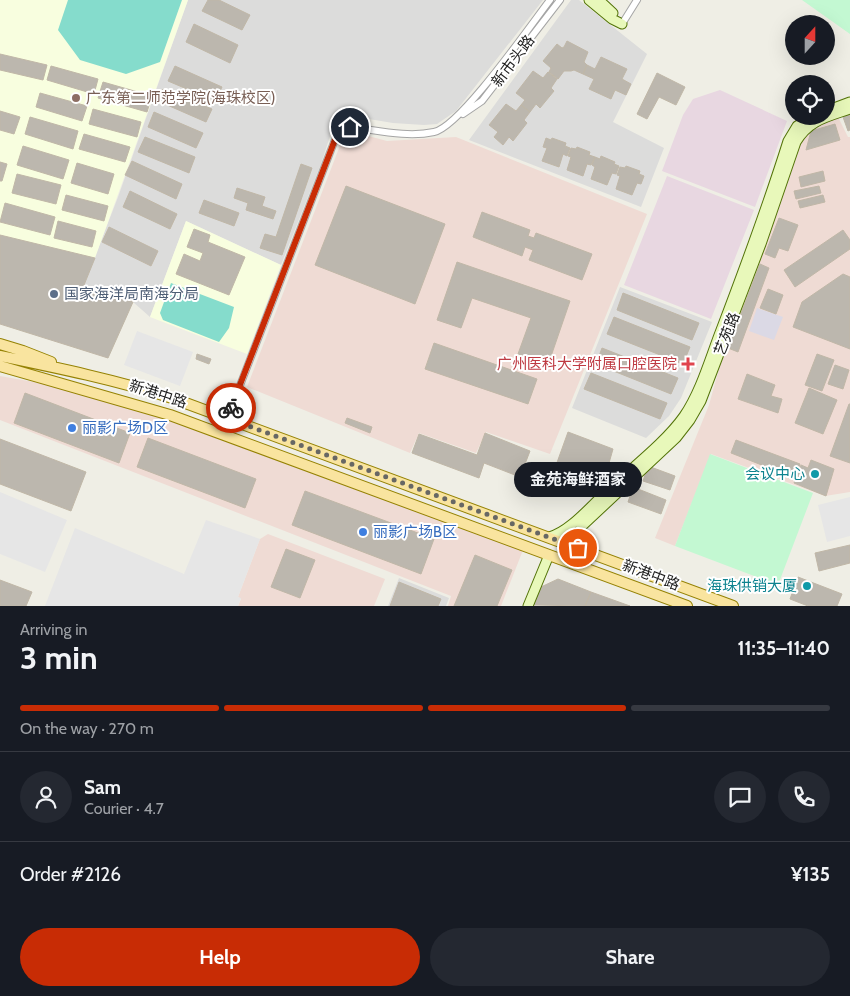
<!DOCTYPE html>
<html lang="en">
<head>
<meta charset="utf-8">
<style>
  body { margin:0; font-family:Cabin,"Noto Sans SC",sans-serif; background:#242831; color:#f1f3f6; height:100vh; display:flex; flex-direction:column; font-size:19px; white-space:nowrap }
  * { box-sizing:border-box; margin:0 }
  p { font-size:16px; color:#9ea1a6 }
  .icon { flex:none; width:28px; height:28px; fill:none; stroke:currentColor; stroke-width:2; stroke-linecap:round; stroke-linejoin:round }
  .map { position:relative; height:606px; overflow:hidden }
  .sheet { display:flex; flex-direction:column; background:#171b24; flex:1 }
  .sheet>* { flex:none }
  .needle { width:32px; rotate:21deg }
  .buttons { position:absolute; left:785px; top:15px; display:grid; gap:10px }
  .buttons a { display:grid; place-items:center; width:50px; height:50px; border-radius:50%; background:#171b24; box-shadow:0 5px 20px #0002; font-size:25px }
  .pin { position:absolute; display:grid; place-items:center; width:42px; height:42px; color:#fff; margin:-21px; border:2px solid #fff; border-radius:50%; box-shadow:0 1px 5px #0007 }
  .courier { position:absolute; display:grid; place-items:center; width:50px; height:50px; margin:-25px; border:4px solid #c82c05; border-radius:50%; background:#fff; color:#222; box-shadow:0 1px 6px #0007 }
  .bubble { position:absolute; height:35px; border-radius:18px; background:#171b24; box-shadow:0 5px 20px #0002; font-size:16px; font-weight:700; line-height:35px; text-align:center }
  .headline em { font-style:normal; font-weight:700 }
  .headline div { display:flex; flex-direction:column-reverse }
  .headline { display:flex; align-items:center; justify-content:space-between; height:85px; padding:0 20px }
  h1 { font-size:32px; font-weight:700; line-height:38px }
  .bar { display:grid; grid-template-columns:repeat(4,1fr); gap:8px 5px; align-content:center; height:60px; padding:0 20px }
  .bar i { height:6px; border-radius:4px; background:#363941 }
  .bar .current { background:#c82c05 }
  .bar p { grid-column:span 4 }
  .line { display:flex; align-items:center; gap:12px; padding:0 20px; border-top:1px solid #363941 }
  .line div { flex:1 }
  .round { display:grid; place-items:center; flex:none; width:52px; height:52px; border-radius:26px; background:#242831 }
  .action { display:flex; gap:10px; margin-top:auto; padding:10px 20px }
  .action a { flex:1; height:58px; border-radius:30px; background:#c82c05; color:#fff; font-size:20px; font-weight:700; line-height:58px; text-align:center }
  .action a+a { background:#242831; color:#f1f3f6 }
  .map>svg:first-child { display:block }
  .residential { fill:#dcdcdb }
  .commercial { fill:#efdbd4 }
  .industrial { fill:#e8d7e1 }
  .education { fill:#f8fedf }
  .park { fill:#c3f8d2 }
  .pitch { fill:#85dccc }
  .parking { fill:#e6e6e6 }
  .plaza { fill:#dbd9e5 }
  .building { fill:#bcb7ae; stroke:#c0b7a7 }
  .lines { fill:none; stroke-linecap:round; stroke-linejoin:round }
  .street-casing { stroke:#a5a5a5; stroke-width:8 }
  .secondary-casing { stroke:#527307; stroke-width:11 }
  .primary-casing { stroke:#958204; stroke-width:12 }
  .street { stroke:#fff; stroke-width:6 }
  .secondary { stroke:#e8f8ba; stroke-width:9 }
  .primary { stroke:#f9e49f; stroke-width:10 }
  .done { stroke:#676764; stroke-width:5; stroke-dasharray:0 9 }
  .route { stroke:#c82c05; stroke-width:6 }
  .education-dot { fill:#8d6e63; stroke:#fff; stroke-width:2 }
  .service-dot { fill:#5c6f8a; stroke:#fff; stroke-width:2 }
  .health-dot { fill:#e0444e; stroke:#fff; stroke-width:2 }
  .shop-dot { fill:#3f7fe0; stroke:#fff; stroke-width:2 }
  .culture-dot { fill:#0f9aa8; stroke:#fff; stroke-width:2 }
  .labels { text-anchor:middle; dominant-baseline:central; stroke-width:4; stroke-linejoin:round; paint-order:stroke }
  .street-label { font-size:15px; fill:#1e1e1e; stroke:#fff }
  .education-label { font-size:15px; fill:#785e54; stroke:#fff; text-anchor:start }
  .service-label { font-size:15px; fill:#4e5e75; stroke:#fff; text-anchor:start }
  .health-label { font-size:15px; fill:#be3a42; stroke:#fff; text-anchor:end }
  .shop-label { font-size:15px; fill:#366cbe; stroke:#fff; text-anchor:start }
  .culture-label { font-size:15px; fill:#0d838f; stroke:#fff; text-anchor:end }
</style>
</head>
<body>
<div class="map">
<svg width="850" height="606" viewBox="0 0 850 606">
  <rect width="100%" height="100%" fill="#efeee5"/>
  <path class="residential" d="M188 0H543L456 111 437 124 424 125 393 123 369 119 334 124 321 164 281 265 186 221 150 317 133 302 84 285 118 197Z
    M571 0H579L647 54 613 122 664 148 641 207 469 140Z
    M620 287 712 322 681 398 669 416 646 438 572 408Z
    M399 578 449 598 446 606H388Z"/>
  <path class="commercial" d="M837 115 848 137H850V492L825 496 711 454 675 546 655 538 709 405 725 347 802 134Z
    M346 130 387 141 456 137 647 214 550 454 486 432 476 453 419 433 410 453 247 387Z
    M0 376 62 387 166 417 523 550 501 606H448L451 596 0 420Z
    M268 534 385 579 374 606H238L241 599 238 597 260 539Z"/>
  <path class="industrial" d="M720 90 787 121 755 207 662 171 683 115 693 99Z
    M667 176 754 210 711 319 624 285Z"/>
  <path class="education" d="M0 0H188L95 258 0 235Z
    M186 221 281 265 247 354 150 317Z"/>
  <path class="park" d="M802 0H850V34Z
    M710 454 813 493 778 585 675 546Z"/>
  <path class="pitch" d="M68 0H182L160 62 126 74 80 60 58 30Z
    M171 283 234 307 229 328 219 342 163 320 160 313Z"/>
  <path class="parking" d="M137 331 193 352 180 386 124 365Z
    M0 492 67 520 45 572 0 554Z
    M850 497V536L827 542 818 505Z
    M206 520 260 539 238 597 241 598 238 606H45L75 528 184 574Z"/>
  <path class="plaza" d="M757 308 783 317 774 340 749 331Z"/>
  <path class="building" d="M208 0H219L250 15 242 30 202 11Z
    M194 24 238 45 230 63 186 42Z
    M567 41 588 52 584 62 587 65 583 74 574 70 571 71H564L558 79 549 72 551 68 543 61 557 44 562 48 564 47Z
    M0 54 47 65 43 80 0 70Z
    M601 57 627 69 622 79 631 84 626 95 615 90 611 99 589 89 594 79 583 74 587 65 595 69Z
    M51 66 98 79 94 94 47 80Z
    M175 66 222 87 215 101 168 81Z
    M533 71 543 78 548 72 557 79 551 88 554 91 540 108 536 104 530 112 521 105 525 100 516 93Z
    M657 73 685 87 676 105 659 97 647 119 637 114Z
    M103 82 152 96 147 112 98 98Z
    M163 89 212 109 206 122 158 101Z
    M40 93 87 106 82 121 36 107Z
    M506 104 516 111 521 105 530 112 524 120 527 123 513 141 509 137 503 145 494 137 498 132 489 125Z
    M93 109 141 122 137 137 89 124Z
    M0 111 20 117 14 134 0 130Z
    M154 112 203 133 196 148 148 127Z
    M850 114V130L848 131 843 117Z
    M30 117 78 131 73 149 25 134Z
    M835 124 840 140 806 150 811 131Z
    M84 134 130 147 125 162 79 149Z
    M145 137 195 157 189 173 138 152Z
    M546 138 551 140 552 138 566 143 565 146 570 148 567 156 563 154 559 167 542 161 547 148 543 147Z
    M23 146 69 160 63 179 17 165Z
    M577 147 590 152 589 155 595 157 591 165 587 164 583 176 567 170 571 157 568 156 571 148 576 149Z
    M601 156 615 162 614 164 619 166 616 174 612 173 607 185 591 179 595 167 592 165 595 157 600 159Z
    M132 161 182 184 176 199 125 175Z
    M0 162 7 164 2 181H0Z
    M77 163 114 174 108 194 71 183Z
    M301 164 312 168 282 255 260 248 265 234 276 237Z
    M626 166 640 171 639 174 644 176 641 184 637 183 632 195 616 189 620 176 617 175 620 167 625 168Z
    M823 171 825 181 801 187 799 177Z
    M17 174 61 185 56 204 12 193Z
    M346 186 445 224 415 304 315 265Z
    M819 186 821 193 796 199 794 191Z
    M237 188 265 197 262 206 276 211 273 219 246 210 248 203 234 198Z
    M130 191 177 214 170 229 123 207Z
    M66 195 108 206 104 221 62 210Z
    M823 195 825 202 800 208 798 201Z
    M204 200 239 213 234 226 199 213Z
    M5 203 55 217 50 235 0 222Z
    M482 212 530 230 528 236 534 238 536 233 592 254 582 280 529 260 533 250 525 247 522 256 473 237Z
    M779 218 798 225 788 251 779 248 775 258 765 254Z
    M58 221 96 231 92 247 54 238Z
    M109 227 158 251 151 266 102 242Z
    M194 229 210 235 208 242 245 257 229 295 176 274 184 254 200 261 203 253 187 247Z
    M843 230 850 240V249L795 287 784 270Z
    M0 235 95 258 84 285 133 302 108 358 0 324Z
    M457 262 570 301 548 365 518 354 531 318 472 298 461 328 437 320Z
    M760 264 769 268 738 352 728 348Z
    M843 274 850 277V349L793 327 802 302Z
    M768 289 783 295 776 314 760 308Z
    M623 293 699 323 692 340 617 310Z
    M614 317 690 347 683 364 607 334Z
    M434 343 537 379 528 404 425 369Z
    M602 348 678 378 671 394 596 364Z
    M197 354 211 359 209 364 196 359Z
    M817 354 834 360 822 391 805 385Z
    M835 365 849 370 843 389 828 384Z
    M591 373 667 403 660 419 584 389Z
    M747 374 775 385 771 396 782 399 778 413 738 399Z
    M809 388 837 400 823 434 795 423Z
    M25 393 130 433 119 463 14 423Z
    M849 404H850V463L830 456Z
    M347 418 372 427 370 433 345 423Z
    M568 432 613 449 609 463 597 470 584 472 578 494 550 482Z
    M485 433 530 451 520 477 484 463 479 478 412 453 419 434 477 455Z
    M148 438 256 479 245 508 137 467Z
    M0 439 86 472 71 511 0 484Z
    M736 440 800 464 795 478 731 453Z
    M811 460 834 469 826 496 794 483 801 465 808 468Z
    M648 466 675 476 670 490 643 481Z
    M633 487 666 500 661 514 628 502Z
    M305 491 434 539 421 574 292 525Z
    M850 545V563L819 571 815 553Z
    M286 549 315 560 300 598 271 587Z
    M475 555 512 570 497 606H454Z
    M798 577 842 594 837 606H808L790 599Z
    M558 579 591 592 585 606 533 605 541 587Z
    M0 580 32 592 26 606H0Z
    M399 582 441 599 438 606H390Z
    M591 592 630 606H585Z"/>
  <g class="lines">
    <g class="street-casing">
      <path id="street" d="M622 24 637 0
        M463 114 482 101 560 0
        M227 419 331 150C335 140 338 128 350 127 376 130 407 138 434 132 460 127 530 26 550 0"/>
    </g>
    <g class="secondary-casing">
      <path id="secondary" d="M589 0 612 19 622 24
        M599 0 613 13
        M826 111 850 102
        M549 537C569 532 590 507 605 493 629 470 665 443 684 416 701 391 710 358 721 330 745 267 768 205 788 141L797 126 813 116
        M578 547V536L581 527 676 438 690 420 701 401 761 244 796 142C809 120 827 117 850 109
        M528 606 549 555"/>
    </g>
    <g class="primary-casing">
      <path id="primary" d="M0 344 23 351 51 362
        M0 356C58 368 116 380 172 398L733 606
        M0 366 170 415 687 606"/>
    </g>
    <use href="#street" class="street"/>
    <use href="#secondary" class="secondary"/>
    <use href="#primary" class="primary"/>
  </g>
  <g class="lines">
    <path class="done" d="M231 408 227 418 578 548"/>
    <path class="route" d="M231 408 331 150C335 140 338 128 350 127"/>
  </g>
  <circle class="education-dot" cx="76" cy="98" r="5"/>
  <circle class="service-dot" cx="54" cy="294" r="5"/>
  <path class="health-dot" d="M685.5 356.5h5v5h5v5h-5v5h-5v-5h-5v-5h5z"/>
  <g class="shop-dot">
    <circle cx="72" cy="428" r="5"/>
    <circle cx="363" cy="532" r="5"/>
  </g>
  <g class="culture-dot">
    <circle cx="815" cy="474" r="5"/>
    <circle cx="807" cy="586" r="5"/>
  </g>
  <g class="labels">
    <g class="street-label">
      <text transform="translate(513 61) rotate(-53)">新市头路</text>
      <text transform="translate(727 334) rotate(-69)">艺苑路</text>
      <text transform="translate(158 394) rotate(18)">新港中路</text>
      <text transform="translate(651 575) rotate(21)">新港中路</text>
    </g>
    <g class="education-label">
      <text x="86" y="98">广东第二师范学院(海珠校区)</text>
    </g>
    <g class="service-label">
      <text x="64" y="294">国家海洋局南海分局</text>
    </g>
    <g class="health-label">
      <text x="677" y="364">广州医科大学附属口腔医院</text>
    </g>
    <g class="shop-label">
      <text x="82" y="428">丽影广场D区</text>
      <text x="373" y="532">丽影广场B区</text>
    </g>
    <g class="culture-label">
      <text x="805" y="474">会议中心</text>
      <text x="797" y="586">海珠供销大厦</text>
    </g>
  </g>
</svg>
<div class="buttons">
<a><svg class="needle" viewBox="-14 -14 28 28"><path d="M0-13l5 13h-10z" fill="#e53935"/><path d="M0 13l5-13h-10z" fill="#9ea1a6"/></svg></a>
<a><svg class="icon" aria-label="locate" viewBox="0 0 24 24"><circle cx="12" cy="12" r="6"/><path d="M12 2v4M12 18v4M2 12h4M18 12h4"/></svg></a>
</div>
<div class="pin" style="left:578px;top:548px;background:#ea580c"><svg class="icon" aria-label="bag" viewBox="0 0 24 24"><path d="M5 8h14l-1 12H6zM9 8a3 3 0 0 1 6 0"/></svg></div>
<div class="pin" style="left:350px;top:127px;background:#1f2937"><svg class="icon" aria-label="home" viewBox="0 0 24 24"><path d="M3 11l9-7 9 7M6 9v11h12V9"/></svg></div>
<div class="courier" style="left:231px;top:408px"><svg class="icon" aria-label="bike" viewBox="0 0 24 24"><circle cx="6" cy="16" r="4"/><circle cx="18" cy="16" r="4"/><path d="M6 16l4-8h5l3 8M10 8l3 8H6M13 5h3"/></svg></div>
<div class="bubble" style="left:514px;top:462px;width:128px">金苑海鲜酒家</div>
</div>
<section class="sheet">
<div class="headline"><div><h1>3 min</h1><p>Arriving in</p></div><em>11:35–11:40</em></div>
<div class="bar"><i class="current"></i><i class="current"></i><i class="current"></i><i></i><p>On the way · 270 m</p></div>
<div class="line" style="height:90px"><a class="round"><svg class="icon" aria-label="person" viewBox="0 0 24 24"><circle cx="12" cy="8" r="4"/><path d="M4 21q1-7 8-7t8 7"/></svg></a><div><b>Sam</b><p>Courier · 4.7</p></div><a class="round"><svg class="icon" aria-label="chat" viewBox="0 0 24 24"><path d="M4 5h16v11H9l-5 4z"/></svg></a><a class="round"><svg class="icon" aria-label="phone" viewBox="0 0 24 24"><path d="M5 4h4l2 5-3 2q2 4 5 5l2-3 5 2v4C11 20 4 13 5 4z"/></svg></a></div>
<div class="line" style="height:65px"><div>Order #2126</div><b>¥135</b></div>
<div class="action"><a>Help</a><a>Share</a></div>
</section>
</body>
</html>
